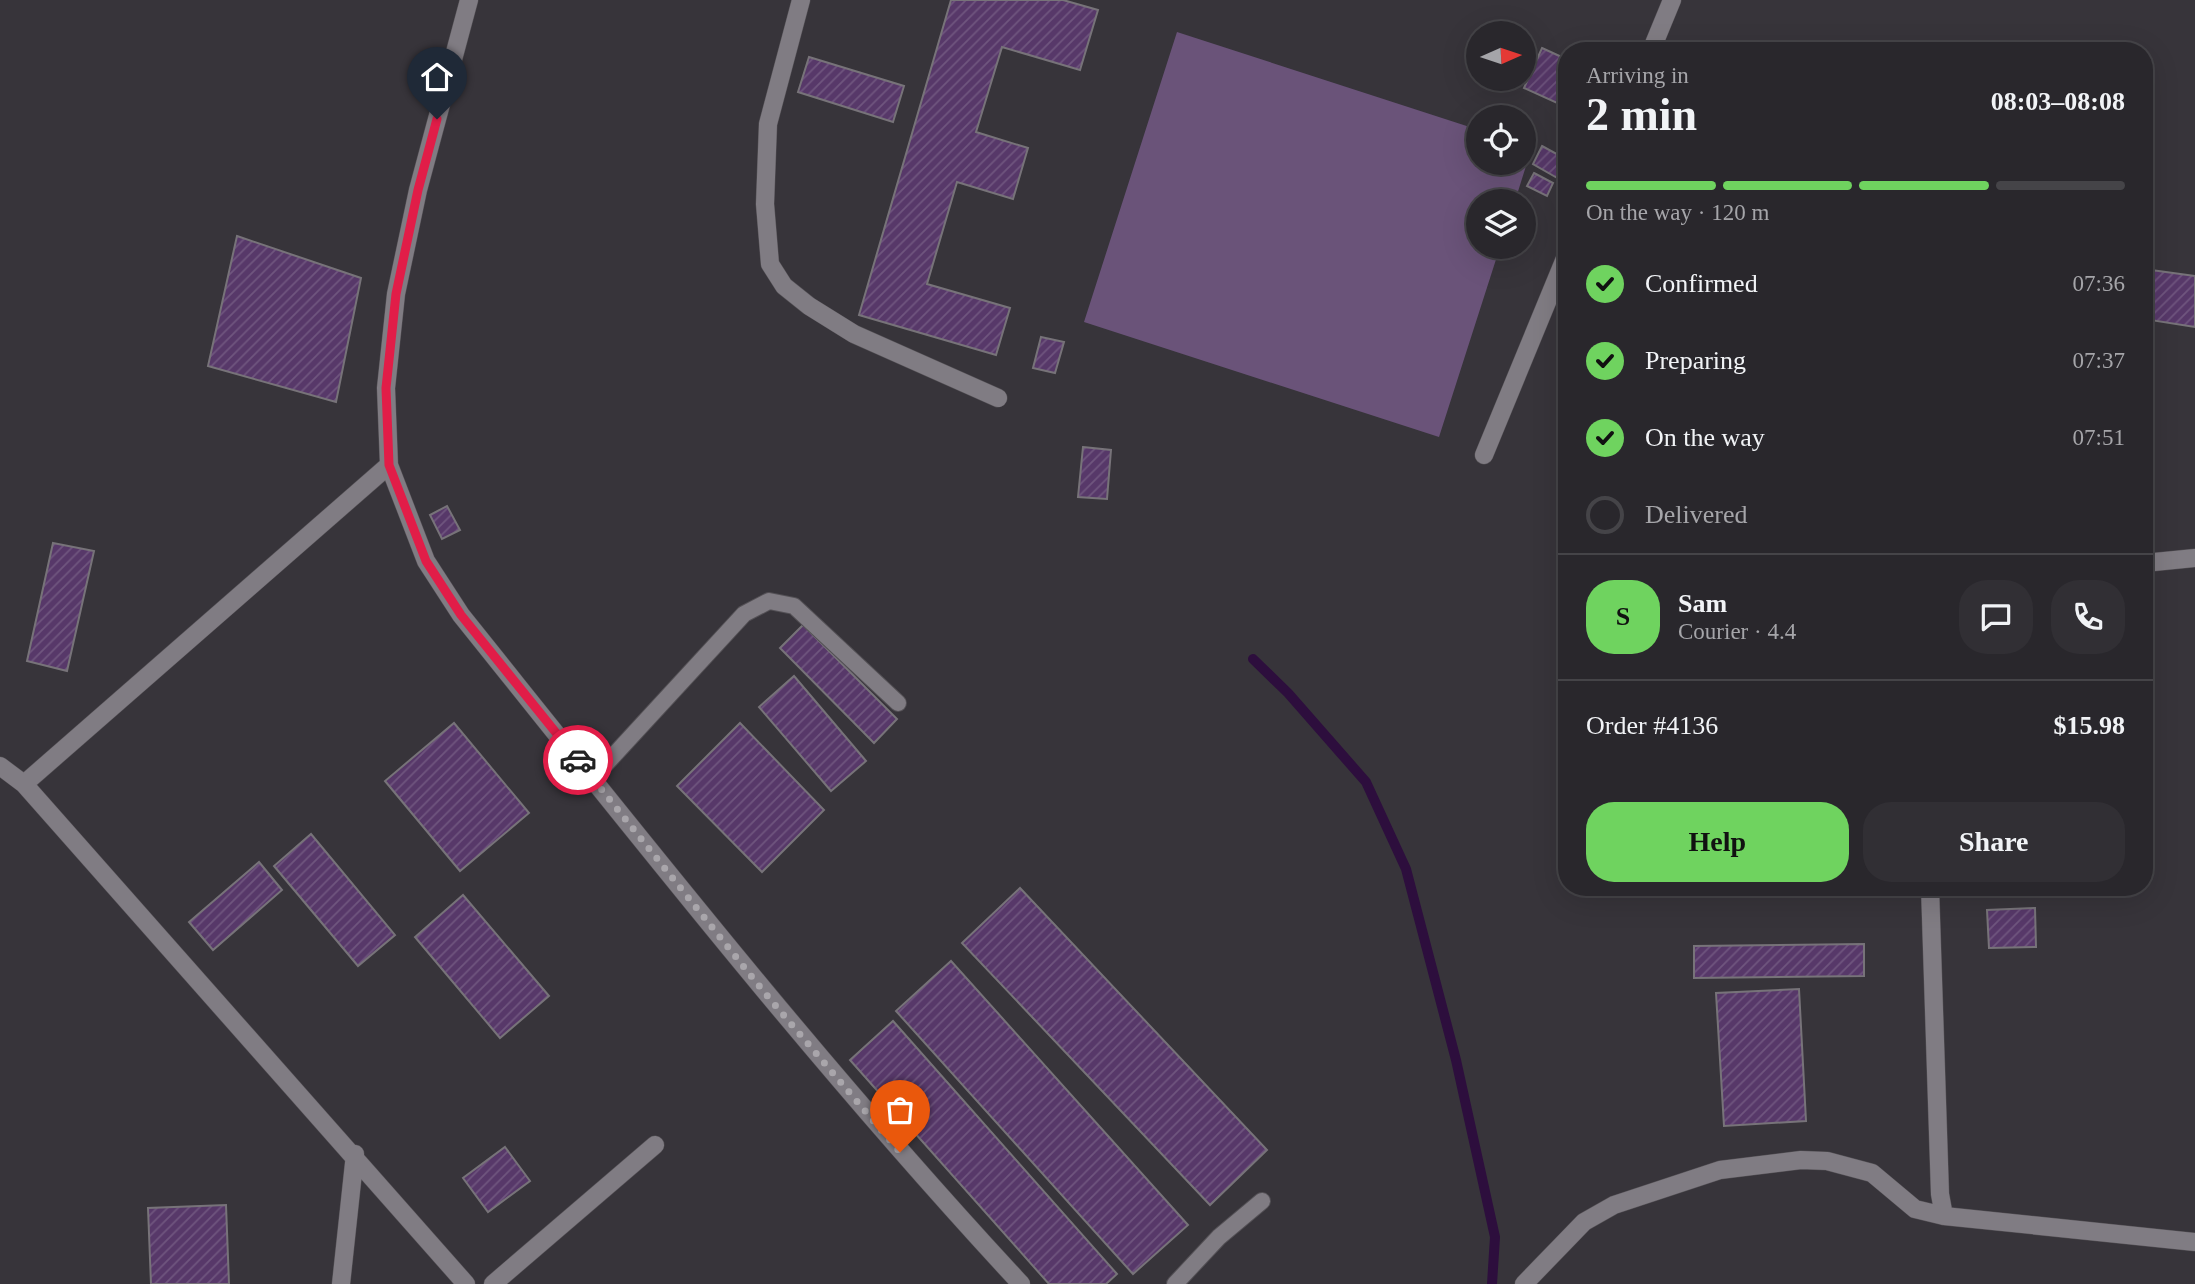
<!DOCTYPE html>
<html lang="en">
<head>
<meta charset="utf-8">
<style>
  body { margin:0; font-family:"Times New Roman",serif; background:#312f34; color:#f1f3f6; height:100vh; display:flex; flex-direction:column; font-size:26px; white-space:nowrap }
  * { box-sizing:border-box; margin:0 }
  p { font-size:23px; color:#a5a5a9 }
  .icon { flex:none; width:38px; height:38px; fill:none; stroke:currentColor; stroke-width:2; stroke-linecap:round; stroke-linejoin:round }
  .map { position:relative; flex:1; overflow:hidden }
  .panel { position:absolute; left:1558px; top:42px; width:595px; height:854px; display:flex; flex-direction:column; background:#29272c; border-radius:28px; box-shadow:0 7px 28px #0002,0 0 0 2px #454448 }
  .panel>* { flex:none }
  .needle { width:46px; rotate:87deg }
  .fabs { position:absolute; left:1466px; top:21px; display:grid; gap:14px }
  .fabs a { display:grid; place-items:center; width:70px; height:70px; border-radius:50%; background:#29272c; box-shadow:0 7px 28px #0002,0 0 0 2px #454448; font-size:35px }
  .pin { position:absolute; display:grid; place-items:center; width:60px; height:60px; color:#fff; margin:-72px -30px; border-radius:50% 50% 50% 0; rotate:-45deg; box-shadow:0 0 7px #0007 }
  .pin .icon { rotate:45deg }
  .courier { position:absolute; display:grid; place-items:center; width:70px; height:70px; margin:-35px; border:5px solid #e11d48; border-radius:50%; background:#fff; color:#222; box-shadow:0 2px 9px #0007 }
  .head em { font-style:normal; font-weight:700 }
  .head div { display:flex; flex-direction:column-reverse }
  .head { display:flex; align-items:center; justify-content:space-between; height:119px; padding:0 28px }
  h1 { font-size:46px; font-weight:700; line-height:52px }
  .bar { display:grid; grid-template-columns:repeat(4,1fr); gap:10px 7px; align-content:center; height:84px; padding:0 28px }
  .bar i { height:9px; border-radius:5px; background:#454448 }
  .bar .current { background:#6fd35f }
  .bar p { grid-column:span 4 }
  .line { display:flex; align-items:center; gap:18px; padding:0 28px; border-top:2px solid #454448 }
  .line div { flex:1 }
  .round { display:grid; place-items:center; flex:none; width:74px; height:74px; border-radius:28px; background:#312f34 }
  ol { padding:0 28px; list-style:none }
  li { display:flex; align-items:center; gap:21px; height:77px }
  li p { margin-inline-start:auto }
  li .icon { padding:7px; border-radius:50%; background:#6fd35f; color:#111; stroke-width:4 }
  li:last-child { color:#a5a5a9 }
  li i { width:38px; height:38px; border:4px solid #454448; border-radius:50% }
  .cta { display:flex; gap:14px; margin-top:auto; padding:14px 28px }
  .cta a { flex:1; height:80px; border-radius:28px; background:#6fd35f; color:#111; font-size:28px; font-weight:700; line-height:80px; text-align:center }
  .cta a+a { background:#312f34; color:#f1f3f6 }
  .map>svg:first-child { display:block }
  .grass { fill:#6a5379 }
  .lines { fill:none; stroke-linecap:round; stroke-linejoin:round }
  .stream { stroke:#2d0e3d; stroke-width:10 }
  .building { fill:url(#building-hatch); stroke:#777379; stroke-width:2 }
  .lane-casing { stroke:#535055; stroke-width:18 }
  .street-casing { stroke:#535055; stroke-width:19 }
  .lane { stroke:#807c83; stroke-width:16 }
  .street { stroke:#807c83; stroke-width:18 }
  .done { stroke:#a9a6ab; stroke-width:7; stroke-dasharray:0 12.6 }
  .route { stroke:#e11d48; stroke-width:9 }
</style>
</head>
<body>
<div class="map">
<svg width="2195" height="1284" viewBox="0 0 2195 1284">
  <defs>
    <pattern id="building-hatch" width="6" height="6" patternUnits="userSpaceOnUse" patternTransform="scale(1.75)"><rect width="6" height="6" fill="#573869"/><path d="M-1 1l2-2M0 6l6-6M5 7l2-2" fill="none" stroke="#6f557e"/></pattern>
  </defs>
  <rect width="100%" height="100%" fill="#37343a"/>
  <path class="grass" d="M1177 32 1479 130V163H1524V144L1532 147 1515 201H1479V247H1500L1439 437 1084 322Z"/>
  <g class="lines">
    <path class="stream" d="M1253 659 1288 693 1366 782 1406 869 1456 1060 1484 1187 1495 1237 1492 1284"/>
  </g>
  <path class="building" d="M951 0H1063L1098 10 1080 70 1002 47 976 132 1028 148 1013 199 957 182 927 284 1010 308 996 355 859 315Z
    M1542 48 1566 59V107L1524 88Z
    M809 57 904 86 893 122 798 92Z
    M1542 146 1566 159V167L1559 179 1533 164Z
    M1534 173 1553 183 1547 196 1527 186Z
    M237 236 361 278 336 402 208 366Z
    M2144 269 2195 276V327L2144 319Z
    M1041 337 1064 342 1055 373 1033 368Z
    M1083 447 1111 450 1107 499 1078 497Z
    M447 506 460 530 442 539 430 515Z
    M53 543 94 551 67 671 27 661Z
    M803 625 897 719 874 743 780 648Z
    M794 676 866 761 831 791 759 707Z
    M454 723 529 813 460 871 385 781Z
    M740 723 824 810 762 872 677 786Z
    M311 834 395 935 358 966 274 866Z
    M259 862 282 890 213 950 189 922Z
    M1020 888 1267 1150 1210 1205 962 943Z
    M463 895 549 996 500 1038 415 937Z
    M2035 908 2036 947 1989 948 1987 910Z
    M1864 944V976L1694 978V946Z
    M951 961 1188 1225 1133 1274 896 1011Z
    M1799 989 1806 1121 1724 1126 1716 993Z
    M893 1021 1117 1274 1106 1284H1049L850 1060Z
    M505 1147 530 1181 488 1212 463 1178Z
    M226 1205 229 1284H151L148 1208Z"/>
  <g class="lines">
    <g class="lane-casing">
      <path id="lane" d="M592 779 744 614 769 601 794 606 898 703
        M1175 1284 1219 1237 1262 1201"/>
    </g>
    <g class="street-casing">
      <path id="street" d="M469 0 418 190 396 294 386 388 389 465 426 561 461 615C643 842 823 1071 1021 1284
        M801 0 768 124 765 204 770 264 784 286 809 306 854 334 998 398
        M1651 51 1672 0
        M1484 455 1566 256
        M2144 563 2195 558
        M0 766 24 784 466 1284
        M24 784 389 465
        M1930 887 1940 1194 1944 1216
        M341 1284 355 1154
        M493 1284 655 1145
        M1524 1284 1584 1222 1614 1205 1720 1170 1801 1160 1827 1161 1872 1173 1915 1209 1944 1216 2195 1242"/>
    </g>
    <use href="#lane" class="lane"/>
    <use href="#street" class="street"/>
  </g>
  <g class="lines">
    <path class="done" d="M578 760 764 992 900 1152"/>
    <path class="route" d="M437 119 418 190 396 294 386 388 389 465 426 561 461 615 578 760"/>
  </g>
</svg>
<div class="fabs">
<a><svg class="needle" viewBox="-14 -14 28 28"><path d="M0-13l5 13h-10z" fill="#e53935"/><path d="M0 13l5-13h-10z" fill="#a5a5a9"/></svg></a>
<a><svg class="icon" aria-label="locate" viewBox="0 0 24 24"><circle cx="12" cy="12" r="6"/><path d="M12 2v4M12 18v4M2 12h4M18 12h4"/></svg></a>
<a><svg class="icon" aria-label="layers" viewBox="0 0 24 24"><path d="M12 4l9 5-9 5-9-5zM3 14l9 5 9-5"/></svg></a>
</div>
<div class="pin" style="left:900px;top:1152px;background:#ea580c"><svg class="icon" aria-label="bag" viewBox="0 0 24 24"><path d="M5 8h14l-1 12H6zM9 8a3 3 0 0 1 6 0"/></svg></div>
<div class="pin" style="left:437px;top:119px;background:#1f2937"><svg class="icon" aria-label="home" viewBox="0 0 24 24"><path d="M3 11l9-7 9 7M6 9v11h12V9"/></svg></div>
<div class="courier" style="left:578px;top:760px"><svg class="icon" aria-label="car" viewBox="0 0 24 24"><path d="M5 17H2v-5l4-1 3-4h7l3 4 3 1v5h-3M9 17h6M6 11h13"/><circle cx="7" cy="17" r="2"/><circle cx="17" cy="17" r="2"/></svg></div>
<section class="panel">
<div class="head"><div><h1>2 min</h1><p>Arriving in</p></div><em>08:03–08:08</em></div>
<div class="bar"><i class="current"></i><i class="current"></i><i class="current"></i><i></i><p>On the way · 120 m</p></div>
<ol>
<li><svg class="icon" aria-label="check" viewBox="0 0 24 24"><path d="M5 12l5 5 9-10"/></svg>Confirmed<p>07:36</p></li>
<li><svg class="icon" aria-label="check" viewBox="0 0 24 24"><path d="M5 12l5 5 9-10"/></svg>Preparing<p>07:37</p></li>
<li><svg class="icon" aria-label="check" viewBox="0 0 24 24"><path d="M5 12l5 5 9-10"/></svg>On the way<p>07:51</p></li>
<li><i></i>Delivered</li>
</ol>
<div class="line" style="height:126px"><b class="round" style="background:#6fd35f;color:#111">S</b><div><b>Sam</b><p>Courier · 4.4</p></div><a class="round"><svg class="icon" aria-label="chat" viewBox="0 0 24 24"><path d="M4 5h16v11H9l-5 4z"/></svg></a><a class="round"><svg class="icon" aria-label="phone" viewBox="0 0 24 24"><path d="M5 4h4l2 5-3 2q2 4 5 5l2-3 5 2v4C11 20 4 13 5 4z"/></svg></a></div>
<div class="line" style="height:91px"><div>Order #4136</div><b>$15.98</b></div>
<div class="cta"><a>Help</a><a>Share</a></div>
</section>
</div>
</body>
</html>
